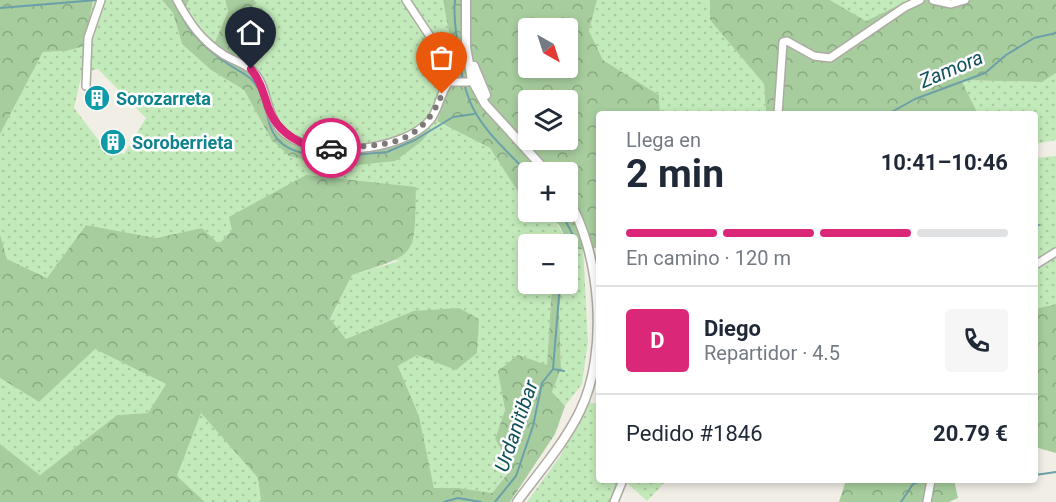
<!DOCTYPE html>
<html lang="es">
<head>
<meta charset="utf-8">
<style>
  body { margin:0; font-family:Roboto,sans-serif; background:#f6f6f7; color:#1f2937; height:100vh; display:flex; flex-direction:column; font-size:22px; white-space:nowrap }
  * { box-sizing:border-box; margin:0 }
  p { font-size:20px; color:#747a83 }
  .icon { flex:none; width:33px; height:33px; fill:none; stroke:currentColor; stroke-width:2; stroke-linecap:round; stroke-linejoin:round }
  .map { position:relative; flex:1; overflow:hidden }
  .drawer { position:absolute; left:596px; top:111px; width:442px; height:372px; display:flex; flex-direction:column; background:#fff; border-radius:6px; box-shadow:0 3px 9px #0003 }
  .drawer>* { flex:none }
  .needle { width:39px; rotate:141deg }
  .controls { position:absolute; left:518px; top:18px; display:grid; gap:12px }
  .controls a { display:grid; place-items:center; width:60px; height:60px; border-radius:6px; background:#fff; box-shadow:0 3px 9px #0003; font-size:30px }
  .pin { position:absolute; display:grid; place-items:center; width:51px; height:51px; color:#fff; margin:-62px -26px; border-radius:50% 50% 50% 0; rotate:-45deg; box-shadow:0 0 6px #0007 }
  .pin .icon { rotate:45deg }
  .courier { position:absolute; display:grid; place-items:center; width:60px; height:60px; margin:-30px; border:4px solid #db2777; border-radius:50%; background:#fff; color:#222; box-shadow:0 2px 8px #0007 }
  .head em { font-style:normal; font-weight:700 }
  .head div { display:flex; flex-direction:column-reverse }
  .head { display:flex; align-items:center; justify-content:space-between; height:102px; padding:0 30px }
  h1 { font-size:39px; font-weight:700; line-height:45px }
  .bar { display:grid; grid-template-columns:repeat(4,1fr); gap:9px 6px; align-content:center; height:72px; padding:0 30px }
  .bar i { height:8px; border-radius:4px; background:#e0e1e3 }
  .bar .selected { background:#db2777 }
  .bar p { grid-column:span 4 }
  .line { display:flex; align-items:center; gap:15px; padding:0 30px; border-top:2px solid #e0e1e3 }
  .line div { flex:1 }
  .round { display:grid; place-items:center; flex:none; width:63px; height:63px; border-radius:6px; background:#f6f6f7 }
  .map>svg:first-child { display:block }
  .grass { fill:url(#grass-dots); fill-rule:evenodd }
  .forest { fill:url(#forest-crowns); fill-rule:evenodd }
  .lines { fill:none; stroke-linecap:round; stroke-linejoin:round }
  .stream { stroke:#6ca0a8; stroke-width:2 }
  .minor-casing { stroke:#adaaa3; stroke-width:10 }
  .major-casing { stroke:#adaaa3; stroke-width:11 }
  .minor { stroke:#fff; stroke-width:7 }
  .major { stroke:#fff; stroke-width:8 }
  .done { stroke:#7d7a76; stroke-width:6; stroke-dasharray:0 10.8 }
  .route { stroke:#db2777; stroke-width:8 }
  .labels { text-anchor:middle; dominant-baseline:central; stroke-width:5; stroke-linejoin:round; paint-order:stroke }
  .culture-label { font-size:18px; font-weight:bold; fill:#0d838f; stroke:#fff; text-anchor:start }
  .water-label { font-size:20px; font-style:italic; fill:#0f515b; stroke:#fff }
</style>
</head>
<body>
<div class="map">
<svg width="1056" height="502" viewBox="0 0 1056 502">
  <defs>
    <pattern id="grass-dots" width="8" height="8" patternUnits="userSpaceOnUse" patternTransform="scale(1.5)"><rect width="8" height="8" fill="#c3eaba"/><path d="M2 2h.1M6 6h.1" fill="none" stroke="#a9caa1" stroke-width="1.8" stroke-linecap="round"/></pattern>
    <pattern id="forest-crowns" width="20" height="18" patternUnits="userSpaceOnUse" patternTransform="scale(1.5)"><rect width="20" height="18" fill="#a7cd9e"/><path d="M2 6a3 3 0 1 1 6 0M12 15a3 3 0 1 1 6 0" fill="none" stroke="#89a882"/></pattern>
  </defs>
  <rect width="100%" height="100%" fill="#f1eee6"/>
  <path class="grass" d="M93 0H162L173 13 182 44 211 70 244 90 271 139 357 165 427 129 395 144 319 151 291 143 273 121 235 55 248 27 255 0H443L453 55 449 87 437 121 490 148 518 192 528 201V212C554 212 561 229 572 250L583 249 588 341 582 384 565 406 552 392 561 369 559 309 563 284H567V244H528V284H552L547 366 518 355 499 371 505 410 495 439 512 467 492 493 459 488H434L419 416 398 366 417 355 413 311 346 339 330 320 352 275 399 261 232 230 219 244 202 228 156 238 86 225 47 278 7 259 0 234V134L43 52 66 51 85 46ZM98 69 146 118 124 154 103 146 74 108 82 73Z
    M189 0H225L228 10 215 42 191 21 185 8Z
    M597 0H710V20L764 84 766 114H660L659 95 603 60 589 31Z
    M830 0H909L866 21Z
    M1056 73V140L1035 144V114H978L960 80 1041 82Z
    M1056 156V304L1035 309V158Z
    M95 348 166 384 148 413 117 415 40 475 0 444V378L39 402Z
    M588 402 598 404V480H621L612 502H527L561 455Z
    M201 412 258 478 261 502H205L177 476Z
    M624 480H667L647 501Z"/>
  <path class="forest" d="M0 0H93L85 46 66 51 43 52 0 134Z
    M162 0H189L185 8 191 21 215 42 228 11 225 0H255L248 27 235 55C253 65 269 76 271 99 272 105 271 115 273 121 289 160 361 153 394 145 405 142 417 134 427 129L429 132 422 141 395 161 357 165 320 163 289 156 271 139 244 90 211 70 182 44 173 13Z
    M443 0H597L589 31 603 60 659 95 660 114H598V260L596 248 572 250 559 225 542 212H567V172H528V201L518 192 490 148 437 121 449 87 453 55ZM528 28H567V68H528ZM528 100H567V140H528Z
    M710 0H830L866 21 909 0H1056V73L1042 82 961 80 978 114H766L764 84 710 20Z
    M306 175 416 187C414 257 420 253 352 275L330 319 346 339 413 311 459 308 479 319 477 353 456 370 417 355 398 366 419 416 434 488H459L492 493 512 468 495 439 505 410 498 371 518 355 547 365 552 284H563L559 309 561 369 552 392 565 406 555 434 510 502H261L258 478 201 413 177 476 205 502H0V444L40 475 117 415 148 413 166 384 95 349 39 402 0 378V234L7 259 47 278 86 225 156 238 202 228 219 244 232 230 229 217Z
    M1056 304V453L1035 447V309Z
    M846 480H954L958 498 949 502H839Z"/>
  <g class="lines">
    <path class="stream" d="M455 0C453 15 456 32 458 47 464 114 484 128 528 173
      M0 8 97 0
      M179 11C190 34 207 49 228 64 235 69 245 73 251 79 278 106 253 147 313 155
      M888 114 915 99 985 73 1006 55 1034 38 1056 33
      M328 157 387 152 415 140 453 117 474 114
      M561 212 576 241 571 253
      M1035 226 1039 225
      M567 262 569 256
      M553 369 564 371
      M1035 475 1056 472
      M444 502 458 498 481 502
      M495 502 516 476 533 426 542 383 553 369 560 284
      M901 502 913 484 923 480"/>
    <g class="minor-casing">
      <path id="minor" d="M177 0C189 23 202 41 224 55 233 60 244 64 252 70 268 86 265 111 279 128 308 162 404 153 431 119 439 108 440 93 449 82H468
        M406 0 435 44 449 82
        M933 0 951 4 965 0
        M86 86 88 38 101 0
        M778 114 783 42 787 41 814 56 830 58 905 7 920 0
        M1035 265 1056 252
        M614 502 623 480
        M927 502 931 480"/>
    </g>
    <g class="major-casing">
      <path id="major" d="M466 0V47L472 80 485 104 547 172
        M474 66 486 95
        M517 502C539 472 564 444 580 411 609 352 601 253 567 197"/>
    </g>
    <use href="#minor" class="minor"/>
    <use href="#major" class="major"/>
  </g>
  <g class="lines">
    <path class="done" d="M331 148C382 145 420 149 442 94"/>
    <path class="route" d="M251 69C261 82 263 92 268 107 277 133 304 150 331 148"/>
  </g>
  <defs>
    <g id="building-disc" transform="scale(1.35)"><circle r="9.5" fill="#0f9aa8" stroke="#fff"/><path d="M-4-6H4V6H1V3H-1V6H-4ZM-2.5-4.3h1.7v1.8h-1.7ZM.8-4.3h1.7v1.8H.8ZM-2.5-1h1.7V.8h-1.7ZM.8-1h1.7V.8H.8Z" fill="#fff"/></g>
  </defs>
  <g fill-rule="evenodd">
    <use href="#building-disc" x="97" y="98"/>
    <use href="#building-disc" x="113" y="142"/>
  </g>
  <g class="labels">
    <g class="culture-label">
      <text x="116" y="98">Sorozarreta</text>
      <text x="132" y="142">Soroberrieta</text>
    </g>
    <g class="water-label">
      <text transform="translate(951 69) rotate(-23)">Zamora</text>
      <text transform="translate(516 426) rotate(-71)">Urdanitibar</text>
    </g>
  </g>
</svg>
<div class="controls">
<a><svg class="needle" viewBox="-14 -14 28 28"><path d="M0-13l5 13h-10z" fill="#e53935"/><path d="M0 13l5-13h-10z" fill="#747a83"/></svg></a>
<a><svg class="icon" aria-label="layers" viewBox="0 0 24 24"><path d="M12 4l9 5-9 5-9-5zM3 14l9 5 9-5"/></svg></a>
<a>+</a>
<a>−</a>
</div>
<div class="pin" style="left:442px;top:94px;background:#ea580c"><svg class="icon" aria-label="bag" viewBox="0 0 24 24"><path d="M5 8h14l-1 12H6zM9 8a3 3 0 0 1 6 0"/></svg></div>
<div class="pin" style="left:251px;top:69px;background:#1f2937"><svg class="icon" aria-label="home" viewBox="0 0 24 24"><path d="M3 11l9-7 9 7M6 9v11h12V9"/></svg></div>
<div class="courier" style="left:331px;top:148px"><svg class="icon" aria-label="car" viewBox="0 0 24 24"><path d="M5 17H2v-5l4-1 3-4h7l3 4 3 1v5h-3M9 17h6M6 11h13"/><circle cx="7" cy="17" r="2"/><circle cx="17" cy="17" r="2"/></svg></div>
<section class="drawer">
<div class="head"><div><h1>2 min</h1><p>Llega en</p></div><em>10:41–10:46</em></div>
<div class="bar"><i class="selected"></i><i class="selected"></i><i class="selected"></i><i></i><p>En camino · 120 m</p></div>
<div class="line" style="height:108px"><b class="round" style="background:#db2777;color:#fff">D</b><div><b>Diego</b><p>Repartidor · 4.5</p></div><a class="round"><svg class="icon" aria-label="phone" viewBox="0 0 24 24"><path d="M5 4h4l2 5-3 2q2 4 5 5l2-3 5 2v4C11 20 4 13 5 4z"/></svg></a></div>
<div class="line" style="height:78px"><div>Pedido #1846</div><b>20.79 €</b></div>
</section>
</div>
</body>
</html>
